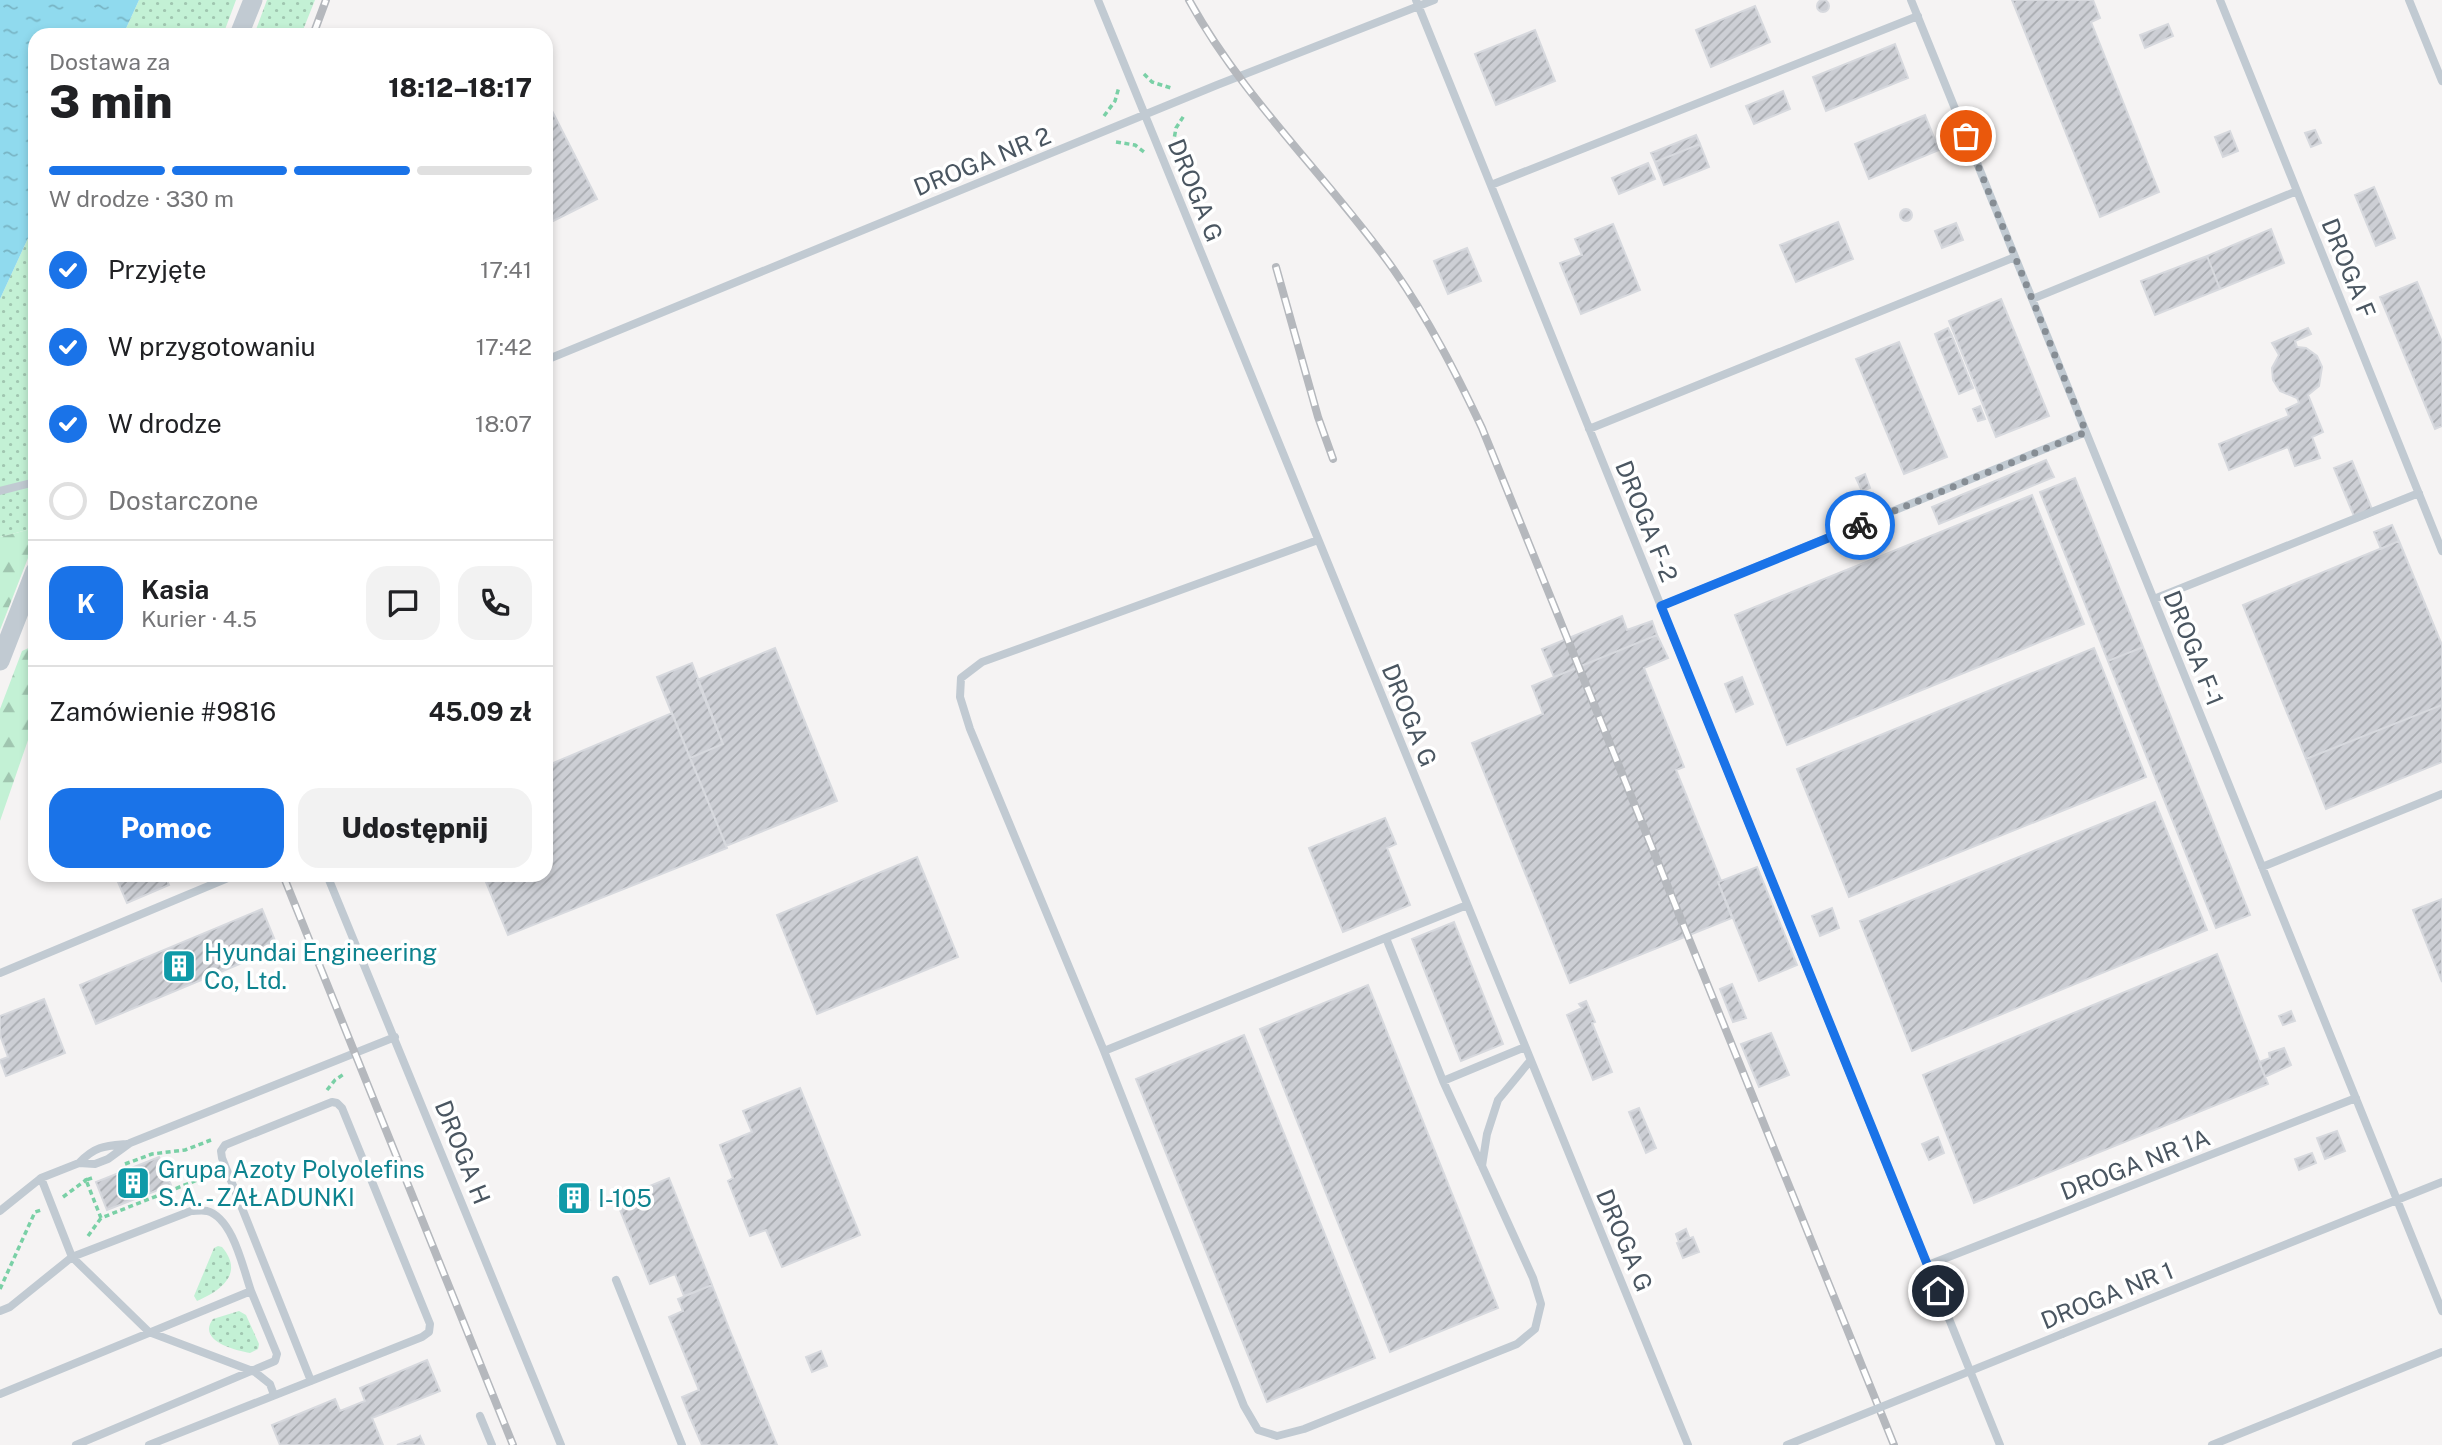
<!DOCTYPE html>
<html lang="pl">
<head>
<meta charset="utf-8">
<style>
  body { margin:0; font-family:"Public Sans",sans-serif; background:#f2f2f2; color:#202124; height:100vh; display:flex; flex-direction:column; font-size:26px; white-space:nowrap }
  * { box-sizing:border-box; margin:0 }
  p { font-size:23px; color:#757577 }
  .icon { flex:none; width:38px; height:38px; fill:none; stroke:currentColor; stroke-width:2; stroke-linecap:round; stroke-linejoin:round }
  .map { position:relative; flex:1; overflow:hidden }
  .details { position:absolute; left:28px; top:28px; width:525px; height:854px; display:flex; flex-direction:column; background:#fff; border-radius:21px; box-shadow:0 4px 10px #0003 }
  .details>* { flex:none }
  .pin { position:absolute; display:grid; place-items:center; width:60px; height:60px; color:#fff; margin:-30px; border:4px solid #fff; border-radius:50%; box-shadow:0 2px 7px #0007 }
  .courier { position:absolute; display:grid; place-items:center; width:70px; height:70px; margin:-35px; border:5px solid #1a73e8; border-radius:50%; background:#fff; color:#222; box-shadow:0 2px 9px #0007 }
  .head em { font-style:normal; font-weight:800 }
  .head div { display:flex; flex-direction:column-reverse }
  .head { display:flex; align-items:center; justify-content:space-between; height:119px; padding:0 21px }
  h1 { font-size:46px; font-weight:800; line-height:52px }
  .bar { display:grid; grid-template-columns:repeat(4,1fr); gap:10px 7px; align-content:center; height:84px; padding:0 21px }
  .bar i { height:9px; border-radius:5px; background:#e0e0e0 }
  .bar .active { background:#1a73e8 }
  .bar p { grid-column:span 4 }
  .line { display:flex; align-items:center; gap:18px; padding:0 21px; border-top:2px solid #e0e0e0 }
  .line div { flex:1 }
  .round { display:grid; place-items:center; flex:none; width:74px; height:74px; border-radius:21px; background:#f2f2f2 }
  ol { padding:0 21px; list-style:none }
  li { display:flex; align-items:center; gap:21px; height:77px }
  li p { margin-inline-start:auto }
  li .icon { padding:7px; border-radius:50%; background:#1a73e8; color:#fff; stroke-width:4 }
  li:last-child { color:#757577 }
  li i { width:38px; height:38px; border:4px solid #e0e0e0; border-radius:50% }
  .primary-button { display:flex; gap:14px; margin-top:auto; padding:14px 21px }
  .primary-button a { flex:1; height:80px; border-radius:21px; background:#1a73e8; color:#fff; font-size:28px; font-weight:800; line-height:80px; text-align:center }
  .primary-button a+a { background:#f2f2f2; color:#202124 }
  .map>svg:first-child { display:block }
  .grass { fill:url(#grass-dots) }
  .forest { fill:url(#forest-firs) }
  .water { fill:url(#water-ripples) }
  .building { fill:url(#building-hatch); stroke:#d7d9de; stroke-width:2 }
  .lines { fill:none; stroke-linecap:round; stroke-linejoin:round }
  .path { stroke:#7ad0a6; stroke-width:3.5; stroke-dasharray:5 3.5; stroke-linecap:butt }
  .service { stroke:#c1cad2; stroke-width:8 }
  .tertiary { stroke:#c1cad2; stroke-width:19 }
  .rail-casing { stroke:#b5b8bd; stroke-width:8 }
  .rail { stroke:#fff; stroke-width:5; stroke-dasharray:16; stroke-linecap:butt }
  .service-bridge { stroke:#c1cad2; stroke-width:8 }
  .done { stroke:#868d94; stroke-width:7; stroke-dasharray:0 12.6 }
  .route { stroke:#1a73e8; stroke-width:9 }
  .labels { text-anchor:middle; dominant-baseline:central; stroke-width:7; stroke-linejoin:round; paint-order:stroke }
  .street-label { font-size:24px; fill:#4a5661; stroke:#fff }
  .culture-label { font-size:24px; fill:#0d838f; stroke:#fff; text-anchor:start }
</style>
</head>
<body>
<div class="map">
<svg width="2442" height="1445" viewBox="0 0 2442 1445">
  <defs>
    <pattern id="grass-dots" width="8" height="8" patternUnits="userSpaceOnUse" patternTransform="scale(1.75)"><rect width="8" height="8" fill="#c3f1d5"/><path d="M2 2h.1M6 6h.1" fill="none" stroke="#a0c6b0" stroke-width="1.8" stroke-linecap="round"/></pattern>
    <pattern id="forest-firs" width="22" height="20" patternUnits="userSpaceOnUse" patternTransform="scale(1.75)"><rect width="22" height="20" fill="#c3f1d5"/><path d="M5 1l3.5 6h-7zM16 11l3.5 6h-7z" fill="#a0c6b0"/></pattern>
    <pattern id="water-ripples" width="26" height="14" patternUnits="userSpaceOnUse" patternTransform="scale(1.75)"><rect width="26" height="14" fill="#90daee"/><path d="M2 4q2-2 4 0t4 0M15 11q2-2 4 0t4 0" fill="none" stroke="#78b4c4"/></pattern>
    <pattern id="building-hatch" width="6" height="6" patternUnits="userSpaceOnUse" patternTransform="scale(1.75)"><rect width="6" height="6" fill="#cdcfd5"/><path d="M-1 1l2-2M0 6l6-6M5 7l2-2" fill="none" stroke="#a8abb0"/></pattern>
  </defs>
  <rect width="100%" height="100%" fill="#f5f3f3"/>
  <path class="grass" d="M139 0H236L223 35H123Z
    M267 0H315L301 35H254Z
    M35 223V528L0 537V299Z
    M218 1246 222 1247C245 1274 220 1291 197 1301L194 1296 214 1248Z
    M239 1311 246 1315 259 1344 258 1349 250 1353C233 1350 197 1340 213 1319Z"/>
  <path class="forest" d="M35 528V540L0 630V537Z
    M35 645V720L0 821V709L22 651Z"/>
  <path class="water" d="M0 0H139L123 35H35V223L0 299Z"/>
  <path class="building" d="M1817 6a6 6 0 1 1 12 0a6 6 0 1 1-12 0Z
    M2012 0H2093L2100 18 2091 22 2159 192 2100 217Z
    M1755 6 1770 42 1711 67 1696 30Z
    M2168 24 2173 36 2145 48 2140 35Z
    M1535 30 1555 81 1496 105 1475 54Z
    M1895 44 1908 78 1826 111 1813 77Z
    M1783 91 1790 109 1754 124 1746 106Z
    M546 99 597 199 547 224 546 221Z
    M1925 115 1939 150 1869 179 1855 144Z
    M2315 130 2321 143 2311 147 2305 133Z
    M2230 131 2238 151 2223 157 2215 137Z
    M1696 135 1700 144 1655 162 1651 153Z
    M1700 144 1709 167 1664 185 1655 162Z
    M1648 163 1655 179 1619 194 1612 178Z
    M2374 187 2395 238 2376 246 2355 195Z
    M1900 215a6 6 0 1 1 12 0a6 6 0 1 1-12 0Z
    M1838 222 1853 259 1796 282 1780 245Z
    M1956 223 1963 240 1942 248 1935 231Z
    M1613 224 1640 290 1581 314 1560 263 1582 255 1575 239Z
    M2271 229 2284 263 2220 289 2207 256Z
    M1467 248 1481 281 1448 294 1434 261Z
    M2207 256 2220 289 2155 315 2141 281Z
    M2417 282 2442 342V426L2435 429 2380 297Z
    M2001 299 2049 416 1996 437 1949 321Z
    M1948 328 1952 336 1938 342 1935 334Z
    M2308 328 2311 334 2295 341 2297 347 2306 348 2317 356 2322 367 2319 386 2308 395 2323 432 2312 437 2320 458 2295 466 2288 447 2229 470 2219 444 2289 416 2286 409 2299 403 2297 398 2280 391 2273 380 2272 368 2279 355 2272 343Z
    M1952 336 1973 388 1959 394 1938 342Z
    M1899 342 1947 457 1904 474 1856 359Z
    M1980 406 1985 419 1978 421 1973 409Z
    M2046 460 2054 477 1939 524 1932 507Z
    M2352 461 2374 514 2356 521 2334 468Z
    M1865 474 1870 488 1862 491 1856 478Z
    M2075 478 2143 647 2108 661 2040 492Z
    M2032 495 2084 624 1787 745 1735 615Z
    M2392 525 2399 541 2381 549 2374 532Z
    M2399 541 2442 645V705L2306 759 2243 605Z
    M1622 616 1627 630 1652 621 1657 635 1554 677 1542 649Z
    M1657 635 1668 658 1644 668 1684 767 1676 770 1721 881 1718 882 1732 918 1570 983 1472 743 1543 714 1532 686Z
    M2143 647 2250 915 2216 928 2108 661Z
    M775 648 837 801 726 846 690 758 723 744 697 680Z
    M2094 648 2146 777 1849 897 1797 769Z
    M692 663 723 744 690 758 657 677Z
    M1742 677 1753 704 1736 712 1725 684Z
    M2442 705V762L2326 809 2306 759Z
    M672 713 727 848 508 935 483 875H546V766Z
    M2155 802 2207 930 1912 1051 1860 921Z
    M1385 818 1396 844 1387 848 1410 905 1343 932 1309 848Z
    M917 857 958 957 817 1014 777 915Z
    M1757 867 1797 965 1759 981 1718 882Z
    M115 875H165L169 885 127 903Z
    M2442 899V982L2413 910Z
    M1832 908 1839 928 1820 936 1812 916Z
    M262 909 278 948 96 1024 80 985Z
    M1454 922 1503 1044 1461 1061 1412 939Z
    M2217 954 2268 1084 1974 1203 1923 1075Z
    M1732 984 1746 1018 1733 1022 1720 989Z
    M1368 985 1498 1308 1390 1352 1260 1029Z
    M44 999 65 1053 6 1076 0 1060 8 1057 0 1035V1016Z
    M1586 1001 1595 1022 1592 1023 1612 1072 1593 1080 1567 1015 1582 1008 1579 1004Z
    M2291 1011 2295 1021 2283 1025 2279 1016Z
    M1771 1033 1789 1075 1759 1087 1741 1044Z
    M1244 1035 1375 1358 1267 1402 1136 1079Z
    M2284 1048 2291 1065 2265 1077 2259 1062 2270 1058 2269 1053Z
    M800 1088 860 1235 782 1267 766 1230 750 1236 728 1181 733 1178 720 1145 752 1132 743 1111Z
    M1639 1108 1656 1148 1646 1153 1629 1112Z
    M2337 1131 2345 1151 2325 1159 2317 1138Z
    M1938 1137 1944 1153 1929 1160 1922 1144Z
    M2312 1153 2316 1163 2299 1170 2295 1159Z
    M159 1157 171 1185 107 1210 96 1182Z
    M669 1178 712 1285 684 1296 675 1274 650 1284 616 1200Z
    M584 1185 590 1200 565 1211 558 1196Z
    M1686 1229 1689 1237 1679 1242 1676 1234Z
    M1693 1237 1699 1252 1683 1258 1677 1243Z
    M712 1285 730 1331 777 1445H702L689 1415 682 1397 699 1390 669 1317 683 1311 678 1299Z
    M821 1351 827 1366 812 1372 806 1357Z
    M427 1360 440 1391 372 1418 383 1445H280L272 1425 335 1399 340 1411 365 1401 360 1388Z
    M420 1436 424 1445H397L419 1437Z"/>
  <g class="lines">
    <path class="path" d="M1144 74 1152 82 1171 88
      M1104 116 1115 101 1119 87
      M1116 142 1135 145 1144 152
      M1173 145 1176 128 1185 114
      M327 1090 335 1080 344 1074
      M125 1164 152 1154 185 1150 211 1140
      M92 1178 86 1180 101 1218 215 1173
      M63 1197 86 1180 85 1178
      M88 1236 101 1218
      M0 1289 35 1212 41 1210"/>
    <path class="service" d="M1098 0 1688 1445
      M1416 0 2000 1445
      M1911 0 2442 1311
      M2220 0 2442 551
      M2409 0 2442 81
      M1491 185 1918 16
      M2032 299 2297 191
      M546 360 1217 85 1434 0
      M1589 429 2015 257
      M0 491 35 482
      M2154 599 2419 493
      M1661 606 2086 432
      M2262 867 2442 794
      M327 875 561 1445
      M1467 905 1104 1051 1244 1406 1258 1430 1277 1436 1304 1429 1517 1344 1535 1329 1541 1304 1533 1278 1482 1166 1487 1134 1498 1100 1530 1061
      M1386 938 1443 1081 1481 1164
      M0 973 235 875
      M1104 1051 970 729 960 697 961 678 982 662 1318 540
      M1443 1081 1525 1047
      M79 1163C95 1146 105 1146 127 1144
      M0 1211 41 1178
      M1928 1265 2356 1098
      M616 1280 682 1445
      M0 1311 10 1307 72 1257 149 1332 255 1372 270 1384 274 1395
      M2062 1334 2442 1182
      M0 1394 251 1291C243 1268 233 1218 207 1211 202 1210 196 1211 191 1211L72 1257 41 1178 79 1163 95 1164 108 1159 130 1143 395 1037
      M480 1416 492 1445
      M76 1445 275 1361 277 1354 251 1291
      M149 1445 422 1337 429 1332 430 1324 342 1108 337 1103 332 1102 225 1145 221 1151 222 1158 311 1381
      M2212 1445 2442 1352"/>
    <path class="tertiary" d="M239 35 253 0
      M0 661 35 571"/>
    <g class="rail-casing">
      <path id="rail" d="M1189 0C1244 100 1329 178 1394 270 1429 320 1456 373 1482 428L1894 1445
        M313 35 326 0
        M1276 267 1318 417 1333 459
        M283 875 513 1445"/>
    </g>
    <use href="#rail" class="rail"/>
    <path class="service-bridge" d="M1787 1445 2062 1334"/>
  </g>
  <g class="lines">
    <path class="done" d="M1860 525 2086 432 1966 136"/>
    <path class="route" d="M1860 525 1661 606 1938 1291"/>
  </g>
  <defs>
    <g id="building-square" transform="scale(1.75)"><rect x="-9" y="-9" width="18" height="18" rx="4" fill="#0f9aa8" stroke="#fff"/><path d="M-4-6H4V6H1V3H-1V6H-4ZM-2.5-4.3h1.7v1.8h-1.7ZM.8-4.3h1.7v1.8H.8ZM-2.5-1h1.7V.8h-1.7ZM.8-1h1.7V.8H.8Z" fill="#fff"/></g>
  </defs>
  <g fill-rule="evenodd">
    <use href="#building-square" x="179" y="966"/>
    <use href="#building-square" x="133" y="1183"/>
    <use href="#building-square" x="574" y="1198"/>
  </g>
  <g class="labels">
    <g class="street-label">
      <text transform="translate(982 161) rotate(-22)">DROGA NR 2</text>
      <text transform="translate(1196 190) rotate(68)">DROGA G</text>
      <text transform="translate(2349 268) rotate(68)">DROGA F</text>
      <text transform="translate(1647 521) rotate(68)">DROGA F-2</text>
      <text transform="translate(2194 648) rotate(68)">DROGA F-1</text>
      <text transform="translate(1410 715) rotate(68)">DROGA G</text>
      <text transform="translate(463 1152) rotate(68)">DROGA H</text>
      <text transform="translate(2135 1164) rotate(-21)">DROGA NR 1A</text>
      <text transform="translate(1625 1240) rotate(67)">DROGA G</text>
      <text transform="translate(2107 1295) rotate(-22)">DROGA NR 1</text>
    </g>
    <g class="culture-label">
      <text x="204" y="952">Hyundai Engineering<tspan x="204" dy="28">Co, Ltd.</tspan></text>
      <text x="158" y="1169">Grupa Azoty Polyolefins<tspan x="158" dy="28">S.A. - ZAŁADUNKI</tspan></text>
      <text x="598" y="1198">I-105</text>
    </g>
  </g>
</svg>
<div class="pin" style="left:1966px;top:136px;background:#ea580c"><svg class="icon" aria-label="bag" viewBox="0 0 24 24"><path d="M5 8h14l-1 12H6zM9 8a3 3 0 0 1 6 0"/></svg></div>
<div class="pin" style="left:1938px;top:1291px;background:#1f2937"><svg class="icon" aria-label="home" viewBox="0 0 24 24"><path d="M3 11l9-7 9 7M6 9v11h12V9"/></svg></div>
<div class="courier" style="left:1860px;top:525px"><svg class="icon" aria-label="bike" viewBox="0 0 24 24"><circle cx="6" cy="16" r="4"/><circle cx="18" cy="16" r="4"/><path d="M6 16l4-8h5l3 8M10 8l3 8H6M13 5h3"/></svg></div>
<section class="details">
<div class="head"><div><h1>3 min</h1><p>Dostawa za</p></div><em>18:12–18:17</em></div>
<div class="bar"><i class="active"></i><i class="active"></i><i class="active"></i><i></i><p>W drodze · 330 m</p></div>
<ol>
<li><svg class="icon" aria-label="check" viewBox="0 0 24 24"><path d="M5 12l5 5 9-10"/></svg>Przyjęte<p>17:41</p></li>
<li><svg class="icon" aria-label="check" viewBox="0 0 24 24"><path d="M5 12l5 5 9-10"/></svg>W przygotowaniu<p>17:42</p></li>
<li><svg class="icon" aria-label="check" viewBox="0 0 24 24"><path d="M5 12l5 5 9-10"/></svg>W drodze<p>18:07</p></li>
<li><i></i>Dostarczone</li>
</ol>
<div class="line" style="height:126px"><b class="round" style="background:#1a73e8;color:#fff">K</b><div><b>Kasia</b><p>Kurier · 4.5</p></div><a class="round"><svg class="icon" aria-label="chat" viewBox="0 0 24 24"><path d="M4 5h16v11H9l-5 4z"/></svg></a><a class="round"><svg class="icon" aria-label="phone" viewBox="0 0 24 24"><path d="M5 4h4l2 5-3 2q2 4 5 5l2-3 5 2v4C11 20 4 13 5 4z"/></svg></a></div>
<div class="line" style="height:91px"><div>Zamówienie #9816</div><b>45.09 zł</b></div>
<div class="primary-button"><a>Pomoc</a><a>Udostępnij</a></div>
</section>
</div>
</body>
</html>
